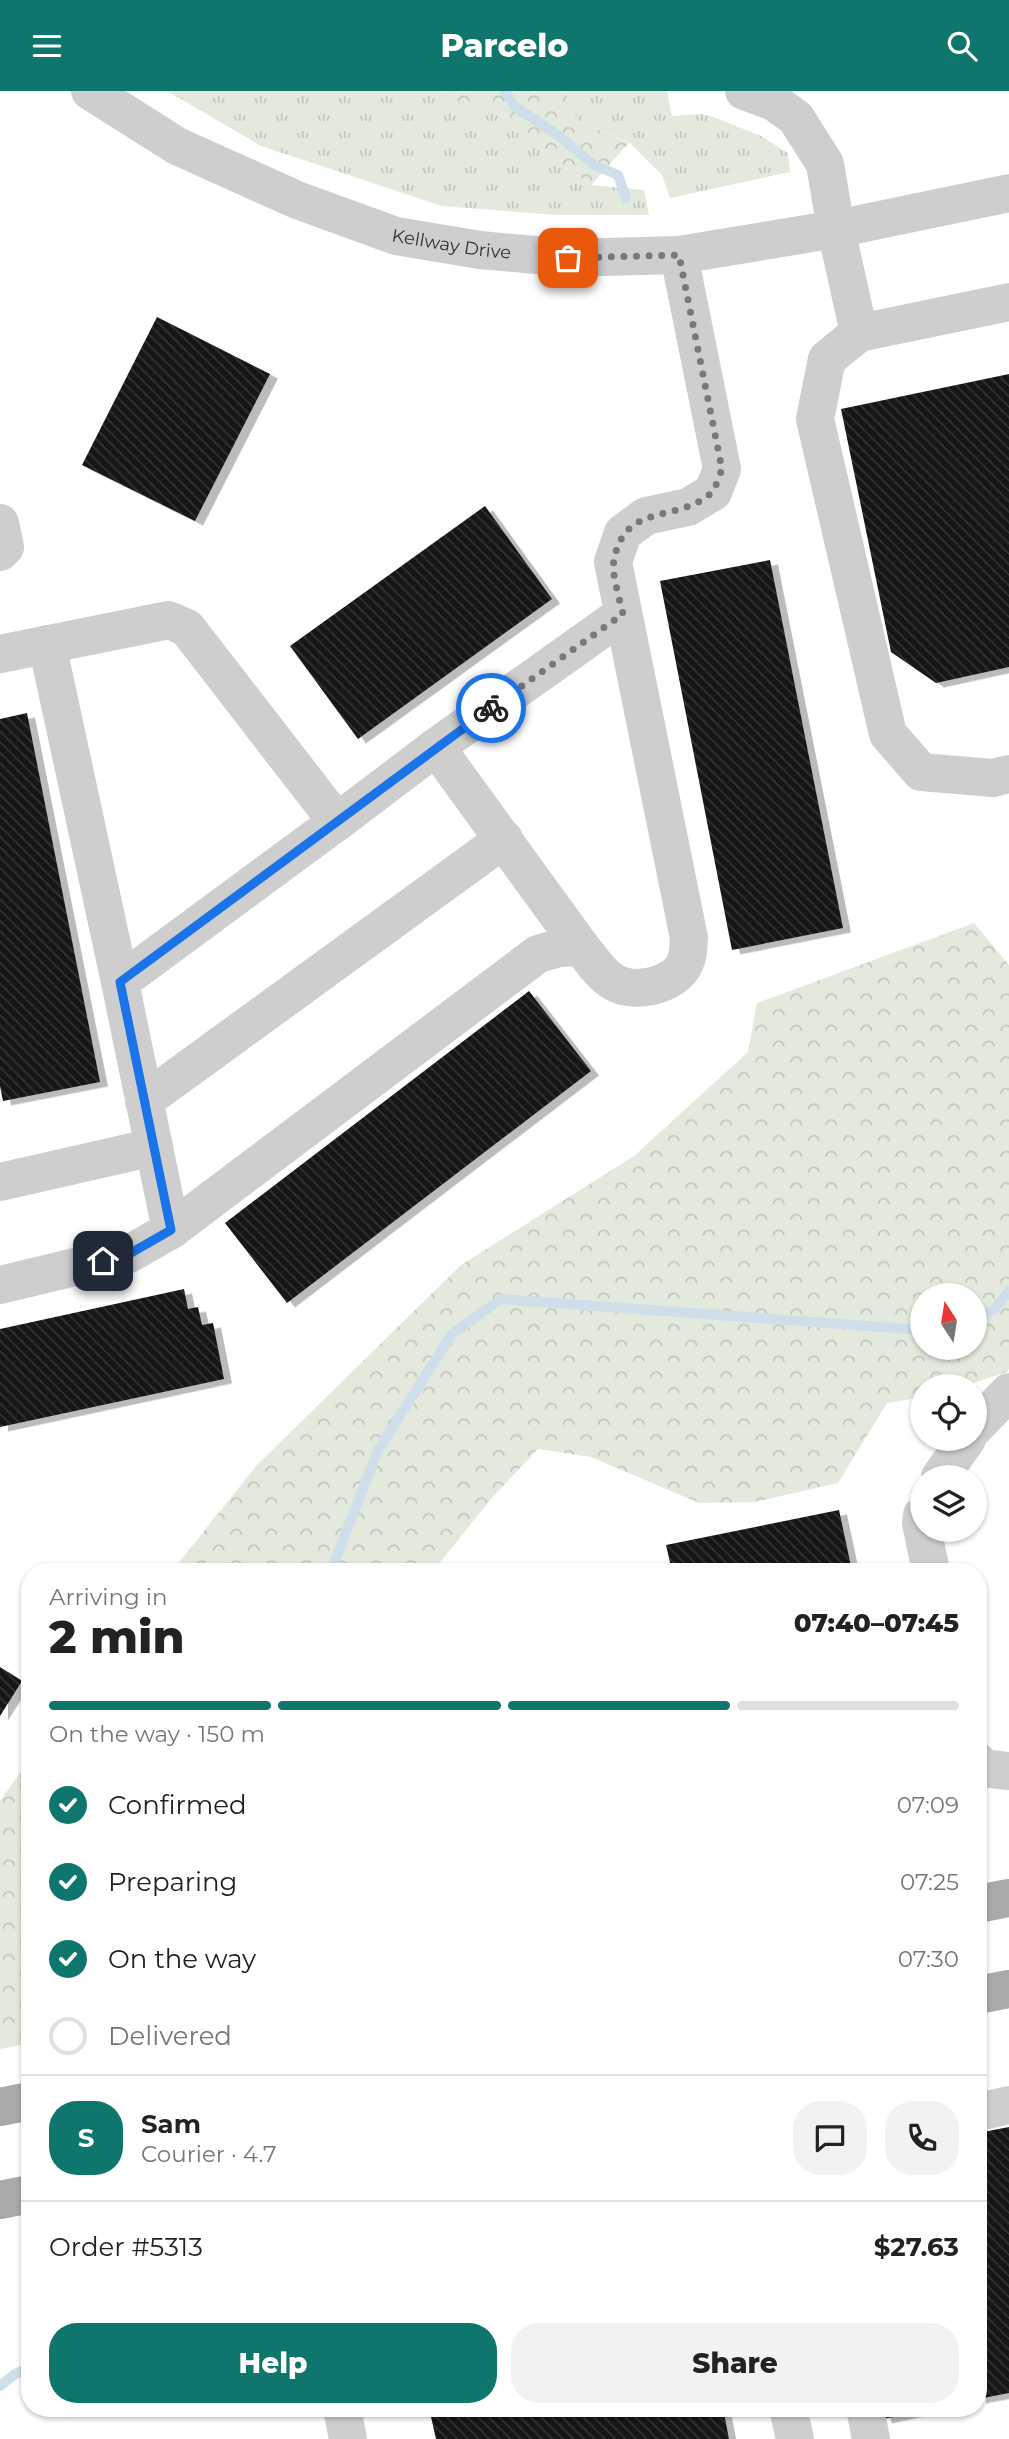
<!DOCTYPE html>
<html lang="en">
<head>
<meta charset="utf-8">
<style>
  body { margin:0; font-family:Montserrat,sans-serif; background:#f2f2f2; color:#222; height:100vh; display:flex; flex-direction:column; font-size:26px; white-space:nowrap }
  * { box-sizing:border-box; margin:0 }
  p { font-size:23px; color:#767676 }
  .icon { flex:none; width:38px; height:38px; fill:none; stroke:currentColor; stroke-width:2; stroke-linecap:round; stroke-linejoin:round }
  .map { position:relative; flex:1; overflow:hidden }
  .sheet { position:absolute; left:21px; top:1472px; width:966px; height:854px; display:flex; flex-direction:column; background:#fff; border-radius:28px; box-shadow:0 2px 5px #0004 }
  .sheet>* { flex:none }
  .needle { width:46px; rotate:348deg }
  .tools { position:absolute; left:910px; top:1192px; display:grid; gap:14px }
  .tools a { display:grid; place-items:center; width:77px; height:77px; border-radius:50%; background:#fff; box-shadow:0 2px 5px #0004; font-size:35px }
  .pin { position:absolute; display:grid; place-items:center; width:60px; height:60px; color:#fff; margin:-30px; border-radius:14px; box-shadow:0 4px 10px #0006 }
  .courier { position:absolute; display:grid; place-items:center; width:70px; height:70px; margin:-35px; border:5px solid #1a73e8; border-radius:50%; background:#fff; color:#222; box-shadow:0 2px 9px #0007 }
  .summary em { font-style:normal; font-weight:800 }
  .summary div { display:flex; flex-direction:column-reverse }
  .summary { display:flex; align-items:center; justify-content:space-between; height:119px; padding:0 28px }
  h1 { font-size:46px; font-weight:800; line-height:52px }
  .bar { display:grid; grid-template-columns:repeat(4,1fr); gap:10px 7px; align-content:center; height:84px; padding:0 28px }
  .bar i { height:9px; border-radius:5px; background:#e0e0e0 }
  .bar .current { background:#0f766e }
  .bar p { grid-column:span 4 }
  .line { display:flex; align-items:center; gap:18px; padding:0 28px; border-top:2px solid #e0e0e0 }
  .line div { flex:1 }
  .round { display:grid; place-items:center; flex:none; width:74px; height:74px; border-radius:28px; background:#f2f2f2 }
  ol { padding:0 28px; list-style:none }
  li { display:flex; align-items:center; gap:21px; height:77px }
  li p { margin-inline-start:auto }
  li .icon { padding:7px; border-radius:50%; background:#0f766e; color:#fff; stroke-width:4 }
  li:last-child { color:#767676 }
  li i { width:38px; height:38px; border:4px solid #e0e0e0; border-radius:50% }
  .action { display:flex; gap:14px; margin-top:auto; padding:14px 28px }
  .action a { flex:1; height:80px; border-radius:28px; background:#0f766e; color:#fff; font-size:28px; font-weight:800; line-height:80px; text-align:center }
  .action a+a { background:#f2f2f2; color:#222 }
  header { display:flex; justify-content:space-between; align-items:center; height:91px; padding:0 28px; background:#0f766e; color:#fff; font-size:32px; font-weight:800 }
  .map>svg:first-child { display:block }
  .grass { fill:url(#grass-tufts) }
  .forest { fill:url(#forest-crowns); fill-rule:evenodd }
  .lines { fill:none; stroke-linecap:round; stroke-linejoin:round }
  .stream { stroke:#cfdfe9; stroke-width:10 }
  .building { fill:url(#building-back-hatch); filter:url(#shadow) }
  .minor { stroke:#cecece; stroke-width:38 }
  .major { stroke:#a9a9a9; stroke-width:38 }
  .done { stroke:#797979; stroke-width:7; stroke-dasharray:0 12.6 }
  .route { stroke:#1a73e8; stroke-width:9 }
  .labels { text-anchor:middle; dominant-baseline:central; stroke-width:7; stroke-linejoin:round; paint-order:stroke }
  .street-label { font-size:18px; fill:#313131; stroke:#fff }
</style>
</head>
<body>
<header><svg class="icon" aria-label="menu" viewBox="0 0 24 24"><path d="M4 6h16M4 12h16M4 18h16"/></svg>Parcelo<svg class="icon" aria-label="search" viewBox="0 0 24 24"><circle cx="10" cy="10" r="6"/><path d="M15 15l6 6"/></svg></header>
<div class="map">
<svg width="1009" height="2348" viewBox="0 0 1009 2348">
  <defs>
    <pattern id="grass-tufts" width="24" height="20" patternUnits="userSpaceOnUse" patternTransform="scale(1.75)"><rect width="24" height="20" fill="#e3e9dd"/><path d="M3 7l-1-3M5 7V3M7 7l1-3M15 17l-1-3M17 17v-4M19 17l1-3" fill="none" stroke="#c3c8be"/></pattern>
    <pattern id="forest-crowns" width="20" height="18" patternUnits="userSpaceOnUse" patternTransform="scale(1.75)"><rect width="20" height="18" fill="#e3e9dd"/><path d="M2 6a3 3 0 1 1 6 0M12 15a3 3 0 1 1 6 0" fill="none" stroke="#c3c8be"/></pattern>
    <pattern id="building-back-hatch" width="6" height="6" patternUnits="userSpaceOnUse" patternTransform="scale(1.75)"><rect width="6" height="6" fill="#181818"/><path d="M-1 5l2 2M0 0l6 6M5-1l2 2" fill="none" stroke="#313131"/></pattern>
    <filter id="shadow"><feDropShadow dx="8" dy="4.5" stdDeviation="0" flood-color="#0004"/></filter>
  </defs>
  <rect width="100%" height="100%" fill="#fff"/>
  <path class="grass" d="M167 0H443L454 18 498 15 536 55 591 94 644 99 649 124H557L442 115 261 55Z
    M564 0H667L672 25 702 23 713 26 759 44 788 62 790 81 670 107 662 84 630 52 578 30Z"/>
  <path class="forest" d="M443 0H564L578 30 629 52 591 94 536 55 498 15 454 18Z
    M974 832 1009 874V1278L1007 1281 964 1295H922V1306L887 1312 838 1392 754 1411 699 1412 591 1366 538 1358 492 1407 433 1480H172L257 1374 461 1174 634 1065 748 961 757 912ZM975 1204V1256H922V1204Z
    M30 1668V1952L0 1958V1710Z"/>
  <g class="lines">
    <path class="stream" d="M505 0 514 15 559 45 594 74 618 84 626 107
      M975 1226 994 1219 1009 1200
      M331 1480 378 1359 452 1243 501 1208 922 1239
      M0 2295 15 2283 30 2277"/>
  </g>
  <path class="building" d="M157 226 270 283 195 430 82 374Z
    M1009 283V576L936 592 891 561 841 318Z
    M485 415 552 508 358 648 290 555Z
    M770 469 843 837 732 859 660 490Z
    M27 622 100 991 3 1010 0 995V628Z
    M529 900 591 980 287 1212 225 1132Z
    M184 1198 188 1218 198 1216 202 1234 213 1232 224 1288 0 1336V1238Z
    M839 1419 852 1480H672L666 1454Z
    M0 1576 22 1590 0 1625Z
    M1009 2036V2302L978 2308V2042Z
    M429 2317H723L729 2348H436Z
    M881 2317H929V2318L884 2328Z"/>
  <g class="lines">
    <g class="minor">
      <path id="s1" d="M90 0 177 55 297 109 396 145 480 159 568 167 679 164 836 138 1009 102"/>
      <path d="M744 0 774 11 796 27 825 73 836 138 859 242"/>
      <path d="M1009 211 859 242 827 268 815 328 888 643 921 681 993 687 1009 683"/>
      <path d="M0 432 5 456 0 461"/>
      <path d="M47 553 120 891 171 1139"/>
      <path d="M0 563 169 529 187 537 337 731 436 656 623 523"/>
      <path d="M436 656 581 856"/>
      <path d="M120 891 337 731"/>
      <path d="M144 1010 504 748"/>
      <path d="M0 1091 154 1056"/>
      <path d="M0 1194 129 1163 171 1139 538 863 559 857 581 856C592 869 603 888 620 894 642 902 679 892 686 869 689 862 688 854 689 847L613 471 623 442 646 425 688 416 713 401 722 378 679 164"/>
      <path d="M975 1336 1009 1301"/>
      <path d="M940 1386 967 1348"/>
      <path d="M922 1424 921 1432 931 1480"/>
      <path d="M978 1671 982 1677 1009 1680"/>
      <path d="M978 2021 1009 2014"/>
      <path d="M342 2317 348 2348"/>
      <path d="M788 2317 795 2348"/>
      <path d="M865 2317 871 2348"/>
    </g>
    <path class="major" d="M978 1813 1009 1807
      M978 1904 1009 1898
      M0 2016 30 2010
      M0 2109 30 2103"/>
  </g>
  <g class="lines">
    <path class="done" d="M491 617 623 523C620 509 611 482 614 469 625 410 677 433 711 402 716 397 719 385 722 378L679 164 568 167"/>
    <path class="route" d="M103 1170 129 1163 171 1139 120 891 491 617"/>
  </g>
  <g class="labels">
    <g class="street-label">
      <text stroke="none"><textPath href="#s1" startOffset="396">Kellway Drive</textPath></text>
    </g>
  </g>
</svg>
<div class="tools">
<a><svg class="needle" viewBox="-14 -14 28 28"><path d="M0-13l5 13h-10z" fill="#e53935"/><path d="M0 13l5-13h-10z" fill="#767676"/></svg></a>
<a><svg class="icon" aria-label="locate" viewBox="0 0 24 24"><circle cx="12" cy="12" r="6"/><path d="M12 2v4M12 18v4M2 12h4M18 12h4"/></svg></a>
<a><svg class="icon" aria-label="layers" viewBox="0 0 24 24"><path d="M12 4l9 5-9 5-9-5zM3 14l9 5 9-5"/></svg></a>
</div>
<div class="pin" style="left:568px;top:167px;background:#ea580c"><svg class="icon" aria-label="bag" viewBox="0 0 24 24"><path d="M5 8h14l-1 12H6zM9 8a3 3 0 0 1 6 0"/></svg></div>
<div class="pin" style="left:103px;top:1170px;background:#1f2937"><svg class="icon" aria-label="home" viewBox="0 0 24 24"><path d="M3 11l9-7 9 7M6 9v11h12V9"/></svg></div>
<div class="courier" style="left:491px;top:617px"><svg class="icon" aria-label="bike" viewBox="0 0 24 24"><circle cx="6" cy="16" r="4"/><circle cx="18" cy="16" r="4"/><path d="M6 16l4-8h5l3 8M10 8l3 8H6M13 5h3"/></svg></div>
<section class="sheet">
<div class="summary"><div><h1>2 min</h1><p>Arriving in</p></div><em>07:40–07:45</em></div>
<div class="bar"><i class="current"></i><i class="current"></i><i class="current"></i><i></i><p>On the way · 150 m</p></div>
<ol>
<li><svg class="icon" aria-label="check" viewBox="0 0 24 24"><path d="M5 12l5 5 9-10"/></svg>Confirmed<p>07:09</p></li>
<li><svg class="icon" aria-label="check" viewBox="0 0 24 24"><path d="M5 12l5 5 9-10"/></svg>Preparing<p>07:25</p></li>
<li><svg class="icon" aria-label="check" viewBox="0 0 24 24"><path d="M5 12l5 5 9-10"/></svg>On the way<p>07:30</p></li>
<li><i></i>Delivered</li>
</ol>
<div class="line" style="height:126px"><b class="round" style="background:#0f766e;color:#fff">S</b><div><b>Sam</b><p>Courier · 4.7</p></div><a class="round"><svg class="icon" aria-label="chat" viewBox="0 0 24 24"><path d="M4 5h16v11H9l-5 4z"/></svg></a><a class="round"><svg class="icon" aria-label="phone" viewBox="0 0 24 24"><path d="M5 4h4l2 5-3 2q2 4 5 5l2-3 5 2v4C11 20 4 13 5 4z"/></svg></a></div>
<div class="line" style="height:91px"><div>Order #5313</div><b>$27.63</b></div>
<div class="action"><a>Help</a><a>Share</a></div>
</section>
</div>
</body>
</html>
